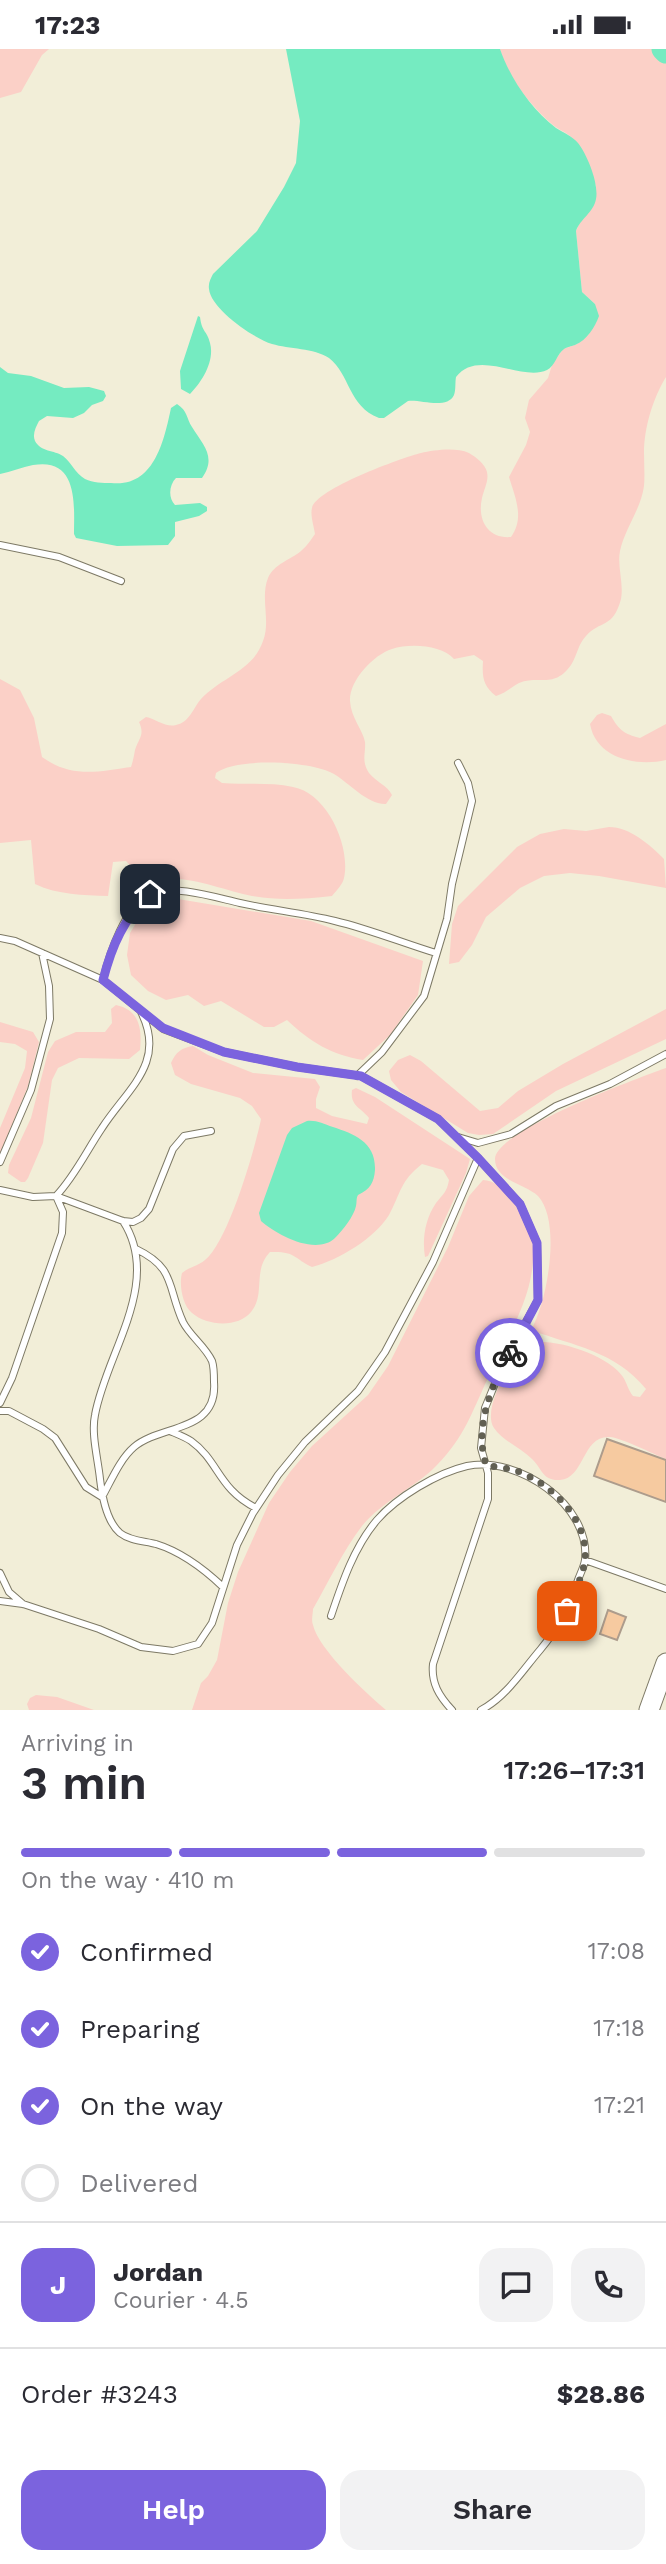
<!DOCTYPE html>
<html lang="en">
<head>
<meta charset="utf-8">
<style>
  body { margin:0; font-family:"Work Sans",sans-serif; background:#f2f2f3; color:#2b2b33; height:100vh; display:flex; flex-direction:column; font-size:26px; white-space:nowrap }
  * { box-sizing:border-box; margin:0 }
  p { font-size:23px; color:#7c7c81 }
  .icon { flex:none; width:38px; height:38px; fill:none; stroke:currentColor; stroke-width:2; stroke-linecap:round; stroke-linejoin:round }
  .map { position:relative; height:1661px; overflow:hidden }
  .sheet { display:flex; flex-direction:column; background:#fff; flex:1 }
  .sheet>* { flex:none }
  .pin { position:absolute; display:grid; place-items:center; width:60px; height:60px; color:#fff; margin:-30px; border-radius:14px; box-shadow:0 4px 10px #0006 }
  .courier { position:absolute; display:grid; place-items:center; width:70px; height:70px; margin:-35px; border:5px solid #7b63de; border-radius:50%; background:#fff; color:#222; box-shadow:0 2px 9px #0007 }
  .head em { font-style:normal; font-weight:600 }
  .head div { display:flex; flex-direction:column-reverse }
  .head { display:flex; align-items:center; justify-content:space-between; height:119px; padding:0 21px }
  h1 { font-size:46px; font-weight:600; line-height:52px }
  .bar { display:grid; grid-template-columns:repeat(4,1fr); gap:10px 7px; align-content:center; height:84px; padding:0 21px }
  .bar i { height:9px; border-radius:5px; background:#e1e1e2 }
  .bar .active { background:#7b63de }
  .bar p { grid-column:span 4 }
  .line { display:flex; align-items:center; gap:18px; padding:0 21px; border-top:2px solid #e1e1e2 }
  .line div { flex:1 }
  .round { display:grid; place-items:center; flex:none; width:74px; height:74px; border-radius:21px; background:#f2f2f3 }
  ol { padding:0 21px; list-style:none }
  li { display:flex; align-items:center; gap:21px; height:77px }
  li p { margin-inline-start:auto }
  li .icon { padding:7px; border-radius:50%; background:#7b63de; color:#fff; stroke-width:4 }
  li:last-child { color:#7c7c81 }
  li i { width:38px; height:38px; border:4px solid #e1e1e2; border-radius:50% }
  .primary-button { display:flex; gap:14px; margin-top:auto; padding:14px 21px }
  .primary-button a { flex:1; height:80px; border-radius:21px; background:#7b63de; color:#fff; font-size:28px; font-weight:600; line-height:80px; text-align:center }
  .primary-button a+a { background:#f2f2f3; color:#2b2b33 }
  .status { display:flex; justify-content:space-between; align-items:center; height:49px; padding:0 35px; background:#fff; direction:ltr }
  .status svg { height:19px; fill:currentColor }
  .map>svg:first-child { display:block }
  .green { fill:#fbd0c7 }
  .water { fill:#75ebc1 }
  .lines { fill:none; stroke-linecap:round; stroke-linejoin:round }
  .river { stroke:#75ebc1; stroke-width:23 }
  .building { fill:#f6caa0; stroke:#ad9c8c; stroke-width:2 }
  .lane-casing { stroke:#7d7965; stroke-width:8 }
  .secondary-casing { stroke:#7d7965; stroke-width:21 }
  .lane { stroke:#fff; stroke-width:6 }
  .secondary { stroke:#fff; stroke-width:19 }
  .done { stroke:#626053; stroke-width:7; stroke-dasharray:0 12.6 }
  .route { stroke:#7b63de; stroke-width:9 }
</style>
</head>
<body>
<div class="status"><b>17:23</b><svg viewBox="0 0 49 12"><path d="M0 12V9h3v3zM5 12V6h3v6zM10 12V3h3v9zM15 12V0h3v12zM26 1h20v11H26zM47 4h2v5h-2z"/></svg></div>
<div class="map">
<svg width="666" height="1661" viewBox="0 0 666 1661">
  <rect width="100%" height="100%" fill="#f2eed8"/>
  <path class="green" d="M0 0H49L42 6 21 43 0 49Z
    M500 0H666V328C653 349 644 379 644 404 644 415 645 426 644 437 641 460 625 479 620 502 617 517 624 535 621 550 613 580 600 571 586 587 578 595 577 607 571 616 554 640 539 626 519 634 511 638 508 643 496 647 483 637 482 628 483 612L474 606 454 610C442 596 410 594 392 600 373 606 349 632 350 652 351 669 363 681 365 693 366 704 361 712 369 724 376 733 387 736 392 746L386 755C368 756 349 734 334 725 312 712 236 708 216 724L215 729 222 734C245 736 271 733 293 738 327 744 351 797 344 829 343 835 336 842 332 847 304 850 279 852 252 847 221 841 176 820 147 835 141 838 136 845 131 849 135 832 139 826 126 812L113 813 108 847C83 846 58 846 35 835L31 791 0 794V630L20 641 34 669 42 708C71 729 97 723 131 718 133 712 134 707 135 701 139 689 145 686 139 673L146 668C156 670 166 679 176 676 190 673 193 659 201 650 221 628 253 622 263 592 271 572 260 549 268 529 274 515 290 511 301 502 307 497 310 492 315 485 314 478 310 466 312 459 316 440 401 409 421 404 434 401 456 398 469 404 476 408 485 415 487 423 489 432 484 440 482 449 477 471 488 490 511 488 525 469 515 448 509 428L526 396 530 383 525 369 529 351 548 329 552 316 563 300 577 295 588 286 596 273 595 255 582 243 576 182 596 137C590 120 584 102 571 88 566 83 559 81 553 76 530 56 508 29 500 0Z
    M602 664 611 667C619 681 624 685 640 689L666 675V711C636 718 596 709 590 675L597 666Z
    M609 778C630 778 650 796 664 810L666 839 599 827 570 824 544 827 520 839 486 868 472 896 459 913 449 915 452 875 458 857 517 798 540 785 564 780 586 782Z
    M172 849 311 872 423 912 418 946 390 986 363 1011C332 1006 310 993 287 971L274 978H264L221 952 204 957 188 946 166 951 148 942 131 926 127 906 130 884 142 864 156 854Z
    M116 956C140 961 142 980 140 1001L129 1010 79 1009 58 1019 52 1031 43 1094 28 1129 25 1133H21L8 1124 9 1116 31 1069 48 1003 55 992 76 983H105L112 974 111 960Z
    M666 960V990L556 1042 493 1085 479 1086 468 1084 401 1043 391 1031 389 1022 398 1011 410 1006 421 1012 480 1062 498 1059 518 1042 563 1015Z
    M0 973 33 983 39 993 28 1037 0 1105V1079L25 1019 27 1002 15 995 0 993Z
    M193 997 208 1006 253 1024 315 1030 320 1038 316 1050V1059L332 1067 367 1075 369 1069C360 1058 350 1057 352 1041L356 1039 375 1048 470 1110 466 1124 428 1207 425 1208C422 1190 425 1170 436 1154 443 1145 447 1143 449 1131L443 1121 422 1115C400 1132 401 1144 389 1166 375 1189 339 1211 312 1218 293 1209 296 1202 270 1203 252 1222 266 1245 251 1263 238 1279 207 1277 192 1264 182 1256 179 1235 182 1224 189 1218 198 1217 205 1211 228 1193 255 1100 261 1070L252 1057 240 1049 191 1035 175 1026 171 1014C176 1003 181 999 193 997Z
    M666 1019V1410C653 1405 622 1389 610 1388 582 1386 585 1429 560 1431 542 1432 542 1419 532 1410 521 1399 503 1392 494 1379 481 1360 512 1312 523 1295 548 1286 608 1305 623 1328 627 1334 628 1341 633 1347L640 1348 646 1340C615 1302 574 1297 531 1281 547 1254 562 1173 538 1147 526 1135 495 1132 495 1110 495 1082 638 1029 666 1019Z
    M483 1131C502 1132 516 1153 523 1169 526 1178 533 1189 533 1199 536 1245 506 1290 488 1329 471 1365 465 1387 437 1416 415 1439 382 1452 362 1477 343 1502 329 1532 313 1560 313 1565 311 1571 313 1576 319 1601 366 1644 386 1661H192L201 1634 208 1627 217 1611 228 1554 238 1523 269 1454 290 1423 312 1397 368 1346 388 1317 448 1198 469 1147Z
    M36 1646 57 1648 94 1661H29L27 1655 30 1649Z"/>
  <path class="water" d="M286 0H500C510 29 531 60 556 79 564 84 572 87 578 94 588 107 599 135 596 150 594 163 580 170 576 182L582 243 595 255 599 267C595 278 587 291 575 296 570 298 569 297 564 300 557 305 555 317 547 321 522 333 478 299 456 328 455 333 456 341 454 346 447 361 420 350 408 352L384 369H379C348 357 350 325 329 309 314 299 289 300 272 295 253 289 211 260 209 240 208 234 211 229 213 225L257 182 284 138 296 114 300 72Z
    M198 267 200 268C202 284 207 281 210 294 215 312 202 333 190 345L181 340 180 322Z
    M0 318 8 324 31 327 64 339 89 338 104 342 106 347 103 352 92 356 84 364 73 369 47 367 39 372C36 378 32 385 35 392 41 403 54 401 63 407 71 413 75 424 85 430 93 434 103 434 111 434 154 439 164 392 171 359L177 355C188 362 186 369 192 378 203 396 217 408 202 429H176C169 436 168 449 175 456L200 454 207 458V462L199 467 175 473V487L168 496 117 497 76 489 74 485C74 457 79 408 33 416 22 418 11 423 0 425Z
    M307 1072C317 1071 323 1075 333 1078 354 1085 376 1093 375 1121 374 1134 370 1140 358 1146 356 1149 357 1153 356 1157 354 1167 343 1181 335 1189 316 1207 277 1186 261 1172L259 1164 287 1086 292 1079Z"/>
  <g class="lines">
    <path class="river" d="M663 0 666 3"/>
  </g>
  <path class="building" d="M607 1390 666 1411V1453L594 1427Z
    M608 1561 626 1568 617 1591 600 1585Z"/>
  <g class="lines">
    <g class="lane-casing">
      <path id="lane" d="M0 496 59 508 121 532
        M0 889 15 892 103 931 163 980 224 1003 297 1018 361 1027 438 1070 478 1109 520 1155 537 1194 538 1251 503 1315 485 1359 481 1399 488 1424V1450L433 1615C431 1634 439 1647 452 1661
        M103 931C109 906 125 856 151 845 174 835 217 849 240 854 271 861 303 864 335 872 369 880 403 894 436 904
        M357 1027 382 1003 424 947 447 870 452 835 472 752 468 734 458 714
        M458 1088 478 1094 511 1085 556 1057 610 1035 666 1005
        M0 1113 31 1041 50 970 49 937 42 904
        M0 1141 33 1148 56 1147C75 1127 87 1101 102 1079 127 1040 167 1014 141 963
        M56 1147 123 1172 133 1173 141 1169 149 1160 173 1100 184 1087 211 1082
        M123 1172C163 1234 106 1304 95 1366 91 1385 98 1410 100 1430 102 1447 106 1472 120 1484 130 1492 145 1492 156 1495 182 1503 204 1520 223 1538
        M0 1354 12 1329 62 1184 63 1163 56 1147
        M0 1362H9L43 1380 55 1389 86 1438 102 1448C111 1432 120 1410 134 1398 161 1375 218 1384 214 1333 214 1326 214 1318 212 1312 205 1297 190 1287 183 1273 167 1238 176 1219 136 1200
        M170 1382C177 1385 185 1388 191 1392 219 1412 218 1440 256 1459
        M585 1511 666 1540
        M0 1524 9 1543 23 1555
        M0 1552 23 1555 99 1580 141 1598 173 1602 198 1595 212 1574 237 1496 253 1464 278 1426 305 1393 358 1342 385 1303 433 1213 478 1109
        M331 1567C342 1534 354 1498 377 1471 397 1448 437 1424 467 1417 517 1406 591 1456 585 1511 584 1518 580 1525 578 1531 569 1558 559 1578 540 1601 522 1622 506 1648 481 1661"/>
    </g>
    <g class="secondary-casing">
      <path id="secondary" d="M649 1661 666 1614"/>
    </g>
    <use href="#lane" class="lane"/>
    <use href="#secondary" class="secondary"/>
  </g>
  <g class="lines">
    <path class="done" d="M510 1304C491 1337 474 1378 486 1416 496 1418 508 1419 517 1422 552 1435 589 1471 585 1511 583 1527 573 1546 567 1562"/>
    <path class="route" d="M150 845C124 869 112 896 103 931L163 979 224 1003 297 1018 361 1027 438 1070 478 1109 520 1155 537 1194 538 1251 510 1304"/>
  </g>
</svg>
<div class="pin" style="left:567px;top:1562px;background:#ea580c"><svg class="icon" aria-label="bag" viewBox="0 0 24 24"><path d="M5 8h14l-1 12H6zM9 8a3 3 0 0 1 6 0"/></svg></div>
<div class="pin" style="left:150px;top:845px;background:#1f2937"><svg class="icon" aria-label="home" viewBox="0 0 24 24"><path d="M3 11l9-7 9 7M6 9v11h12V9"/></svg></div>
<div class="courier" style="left:510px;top:1304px"><svg class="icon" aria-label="bike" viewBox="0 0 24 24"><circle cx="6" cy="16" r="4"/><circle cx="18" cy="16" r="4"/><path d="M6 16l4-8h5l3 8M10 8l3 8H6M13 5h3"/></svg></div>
</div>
<section class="sheet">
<div class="head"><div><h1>3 min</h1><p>Arriving in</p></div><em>17:26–17:31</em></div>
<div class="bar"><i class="active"></i><i class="active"></i><i class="active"></i><i></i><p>On the way · 410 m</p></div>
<ol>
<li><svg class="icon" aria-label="check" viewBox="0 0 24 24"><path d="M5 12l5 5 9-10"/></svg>Confirmed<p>17:08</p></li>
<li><svg class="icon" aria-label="check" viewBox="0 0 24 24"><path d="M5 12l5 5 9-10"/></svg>Preparing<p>17:18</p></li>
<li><svg class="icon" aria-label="check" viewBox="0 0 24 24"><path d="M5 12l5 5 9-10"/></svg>On the way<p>17:21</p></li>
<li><i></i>Delivered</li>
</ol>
<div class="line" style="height:126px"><b class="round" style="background:#7b63de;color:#fff">J</b><div><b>Jordan</b><p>Courier · 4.5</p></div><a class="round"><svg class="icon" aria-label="chat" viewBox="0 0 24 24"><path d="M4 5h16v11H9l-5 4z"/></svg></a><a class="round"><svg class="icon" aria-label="phone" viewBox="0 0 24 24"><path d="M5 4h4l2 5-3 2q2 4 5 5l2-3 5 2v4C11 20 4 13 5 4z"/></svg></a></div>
<div class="line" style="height:91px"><div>Order #3243</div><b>$28.86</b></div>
<div class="primary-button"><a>Help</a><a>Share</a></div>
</section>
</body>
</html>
